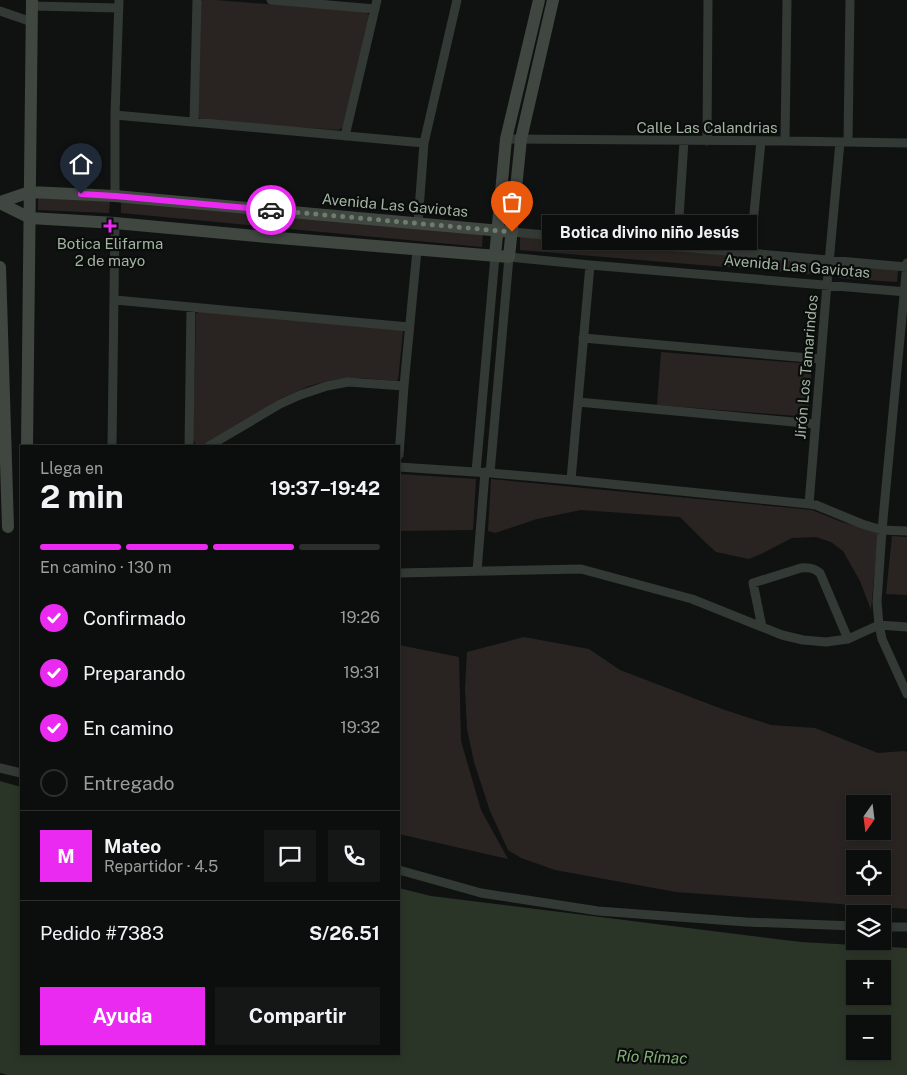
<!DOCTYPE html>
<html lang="es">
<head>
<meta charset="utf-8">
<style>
  body { margin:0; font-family:"Public Sans",sans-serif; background:#151716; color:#f1f3f6; height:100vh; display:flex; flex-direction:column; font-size:19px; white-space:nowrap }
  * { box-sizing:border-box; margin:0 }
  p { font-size:16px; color:#9a9c9d }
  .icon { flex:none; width:28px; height:28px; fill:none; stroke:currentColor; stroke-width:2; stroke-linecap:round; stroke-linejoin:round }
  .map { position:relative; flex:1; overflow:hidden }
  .panel { position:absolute; left:20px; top:445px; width:380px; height:610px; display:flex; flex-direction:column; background:#0c0e0d; border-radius:0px; box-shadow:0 2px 8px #0003,0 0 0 1px #2c2e2e }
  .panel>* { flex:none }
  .needle { width:32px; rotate:194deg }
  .tools { position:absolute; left:846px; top:795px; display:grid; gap:10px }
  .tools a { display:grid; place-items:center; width:45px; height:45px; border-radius:0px; background:#0c0e0d; box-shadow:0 2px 8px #0003,0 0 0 1px #2c2e2e; font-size:25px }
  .pin { position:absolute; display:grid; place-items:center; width:42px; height:42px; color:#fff; margin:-51px -21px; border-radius:50% 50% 50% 0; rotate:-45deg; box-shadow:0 0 5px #0007 }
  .pin .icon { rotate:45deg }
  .courier { position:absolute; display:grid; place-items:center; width:50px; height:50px; margin:-25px; border:4px solid #eb2af1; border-radius:50%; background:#fff; color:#222; box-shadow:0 1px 6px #0007 }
  .bubble { position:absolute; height:35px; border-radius:0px; background:#0c0e0d; box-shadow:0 2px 8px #0003,0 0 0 1px #2c2e2e; font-size:16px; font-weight:700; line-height:35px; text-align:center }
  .headline em { font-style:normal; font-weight:700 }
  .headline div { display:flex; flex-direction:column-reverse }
  .headline { display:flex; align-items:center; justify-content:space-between; height:85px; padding:0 20px }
  h1 { font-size:32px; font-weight:700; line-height:38px }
  .bar { display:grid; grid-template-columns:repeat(4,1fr); gap:8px 5px; align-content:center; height:60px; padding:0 20px }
  .bar i { height:6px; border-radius:4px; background:#2c2e2e }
  .bar .on { background:#eb2af1 }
  .bar p { grid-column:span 4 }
  .line { display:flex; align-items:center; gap:12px; padding:0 20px; border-top:1px solid #2c2e2e }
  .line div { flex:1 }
  .round { display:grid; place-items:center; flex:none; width:52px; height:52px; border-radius:0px; background:#151716 }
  ol { padding:0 20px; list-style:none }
  li { display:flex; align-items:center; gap:15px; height:55px }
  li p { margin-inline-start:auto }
  li .icon { padding:5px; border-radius:50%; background:#eb2af1; color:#fff; stroke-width:4 }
  li:last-child { color:#9a9c9d }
  li i { width:28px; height:28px; border:2px solid #2c2e2e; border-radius:50% }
  .primary-button { display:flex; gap:10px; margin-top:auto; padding:10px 20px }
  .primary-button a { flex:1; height:58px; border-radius:0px; background:#eb2af1; color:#fff; font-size:20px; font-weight:700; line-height:58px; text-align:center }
  .primary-button a+a { background:#151716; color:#f1f3f6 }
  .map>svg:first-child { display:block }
  .green { fill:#292421; fill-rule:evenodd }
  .water { fill:#2b3527; fill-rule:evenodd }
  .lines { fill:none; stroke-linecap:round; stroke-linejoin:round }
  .street { stroke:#333934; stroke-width:9 }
  .secondary { stroke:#3f4740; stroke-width:12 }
  .done { stroke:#6f7b6f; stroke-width:5; stroke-dasharray:0 9 }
  .route { stroke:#eb2af1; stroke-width:6 }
  .poi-dot { fill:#eb2af1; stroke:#0b0d0c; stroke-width:2 }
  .labels { text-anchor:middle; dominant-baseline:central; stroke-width:4.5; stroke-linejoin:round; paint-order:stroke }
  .street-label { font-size:15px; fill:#a2b3a2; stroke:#0b0d0c }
  .poi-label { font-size:15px; fill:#a2b3a2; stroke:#0b0d0c }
  .water-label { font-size:16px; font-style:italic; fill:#84ae78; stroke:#0b0d0c }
</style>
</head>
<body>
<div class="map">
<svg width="907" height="1075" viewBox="0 0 907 1075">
  <rect width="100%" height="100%" fill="#101211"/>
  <path class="green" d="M204 0H216L366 12 369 15 343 127 339 130 201 121 198 116 200 1Z
    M38 198 110 201 109 213 38 210Z
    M121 200 258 213V226L121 213Z
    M280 215 483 233 482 247 279 228Z
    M520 236 821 263 820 275 520 250Z
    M839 265 898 269 897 282 838 278Z
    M199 311 402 329 403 332 398 380 395 381 361 378 333 380 309 386 280 399 206 444 196 445 193 440 196 314Z
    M661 352 812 364 808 417 657 405Z
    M399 474 476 479 473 530 399 531Z
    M491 479 812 510 839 521 878 533 871 610 860 581 843 551 831 542 816 537 792 538 761 554 749 559 716 552 706 543 680 517 581 510 537 519 495 533 488 531Z
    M892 536 907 537V595L886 594Z
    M524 637 589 649 620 670 722 709 771 725 815 728 878 753 904 751 907 752V909L676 892 555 870 521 858 508 850 490 811 474 762 467 729 465 689 467 652ZM855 804H882V831H855ZM855 859H882V886H855Z
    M399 645 459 657 461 741 481 810 508 859 399 834Z"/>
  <path class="water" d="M0 781 21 787V1054H399V888L431 896 801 942 907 948V1075H7L0 1073ZM855 969H882V996H855ZM855 1024H882V1051H855Z"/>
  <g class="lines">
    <path class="street" d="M271 0 375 9
      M32 6 119 8
      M0 11 32 22
      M115 115 424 143
      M194 122 197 0
      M345 136 377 0
      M506 139 785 141 907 143
      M707 141 708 0
      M785 141 787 0
      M848 142 850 0
      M115 196V115L119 0
      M418 223 424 143 457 0
      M512 232 907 267
      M267 237 269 210
      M677 247 684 141
      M750 254 761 141
      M907 263 882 530 877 602 879 625 882 639 907 694
      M115 300 409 327
      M583 338 820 359
      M578 402 815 424
      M112 446 115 223
      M189 446 191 307
      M209 446 280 404 300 395 327 386 348 382 404 386
      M399 455 404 386 417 250
      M399 467 490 473 571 480 809 504 816 505 862 524 882 530 907 531
      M476 472 495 256
      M490 473 509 257 590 265 907 292
      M571 480 590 265
      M809 504 826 296 840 142
      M477 571 485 472
      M399 573 581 569 692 599 782 635 803 640 826 642 848 639 879 625 907 627
      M762 627 753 583 801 568C809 567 814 568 820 573L848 639
      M0 768 21 773
      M399 870 481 893 598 911 746 922 855 926
      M882 927H907"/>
    <path class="secondary" d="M0 202 30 192 115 196 512 232
      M0 203 30 218 115 223 267 237 509 257 521 139 553 0
      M495 256 506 139 539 0
      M0 267 8 527
      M27 446 32 0"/>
  </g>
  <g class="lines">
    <path class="done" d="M271 210 512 232"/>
    <path class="route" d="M81 194 115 196 271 210"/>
  </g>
  <path class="poi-dot" d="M107.5 218.5h5v5h5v5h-5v5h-5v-5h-5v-5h5z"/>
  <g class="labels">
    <g class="street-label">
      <text x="707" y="127">Calle Las Calandrias</text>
      <text transform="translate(395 205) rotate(5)">Avenida Las Gaviotas</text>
      <text transform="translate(797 266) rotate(5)">Avenida Las Gaviotas</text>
      <text transform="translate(806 367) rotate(-85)">Jirón Los Tamarindos</text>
    </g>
    <g class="poi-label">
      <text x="110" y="243">Botica Elifarma<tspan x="110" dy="17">2 de mayo</tspan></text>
    </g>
    <g class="water-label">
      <text transform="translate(652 1057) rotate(2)">Río Rímac</text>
    </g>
  </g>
</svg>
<div class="tools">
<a><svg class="needle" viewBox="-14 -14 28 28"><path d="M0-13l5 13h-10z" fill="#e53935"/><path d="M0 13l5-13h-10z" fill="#9a9c9d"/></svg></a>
<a><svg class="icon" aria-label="locate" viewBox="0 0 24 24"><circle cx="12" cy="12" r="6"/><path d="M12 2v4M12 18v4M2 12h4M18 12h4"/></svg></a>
<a><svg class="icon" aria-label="layers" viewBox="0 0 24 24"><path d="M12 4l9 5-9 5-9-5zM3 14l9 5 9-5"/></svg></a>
<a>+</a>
<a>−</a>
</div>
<div class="pin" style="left:512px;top:232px;background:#ea580c"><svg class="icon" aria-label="bag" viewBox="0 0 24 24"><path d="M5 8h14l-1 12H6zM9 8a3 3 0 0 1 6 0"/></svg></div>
<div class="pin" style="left:81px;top:194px;background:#1f2937"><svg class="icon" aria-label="home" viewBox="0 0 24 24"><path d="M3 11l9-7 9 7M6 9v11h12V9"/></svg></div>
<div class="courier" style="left:271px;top:210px"><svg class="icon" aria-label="car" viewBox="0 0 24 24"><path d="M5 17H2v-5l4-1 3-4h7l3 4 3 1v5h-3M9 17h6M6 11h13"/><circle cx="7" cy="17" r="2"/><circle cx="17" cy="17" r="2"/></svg></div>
<div class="bubble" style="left:542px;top:215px;width:215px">Botica divino niño Jesús</div>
<section class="panel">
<div class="headline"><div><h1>2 min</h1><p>Llega en</p></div><em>19:37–19:42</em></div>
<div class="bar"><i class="on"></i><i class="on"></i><i class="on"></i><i></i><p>En camino · 130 m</p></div>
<ol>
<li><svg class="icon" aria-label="check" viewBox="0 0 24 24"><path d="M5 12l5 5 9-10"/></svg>Confirmado<p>19:26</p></li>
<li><svg class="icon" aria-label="check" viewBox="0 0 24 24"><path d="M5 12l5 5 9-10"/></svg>Preparando<p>19:31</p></li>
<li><svg class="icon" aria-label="check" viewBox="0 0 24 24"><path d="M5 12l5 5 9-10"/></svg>En camino<p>19:32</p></li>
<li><i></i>Entregado</li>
</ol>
<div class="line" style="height:90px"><b class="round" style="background:#eb2af1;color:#fff">M</b><div><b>Mateo</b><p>Repartidor · 4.5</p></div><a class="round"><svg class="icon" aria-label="chat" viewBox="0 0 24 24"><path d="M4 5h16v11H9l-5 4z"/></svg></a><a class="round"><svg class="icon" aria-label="phone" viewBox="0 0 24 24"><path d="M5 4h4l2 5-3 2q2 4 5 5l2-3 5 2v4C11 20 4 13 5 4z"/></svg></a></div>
<div class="line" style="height:65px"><div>Pedido #7383</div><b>S/26.51</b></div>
<div class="primary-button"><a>Ayuda</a><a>Compartir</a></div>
</section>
</div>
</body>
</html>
